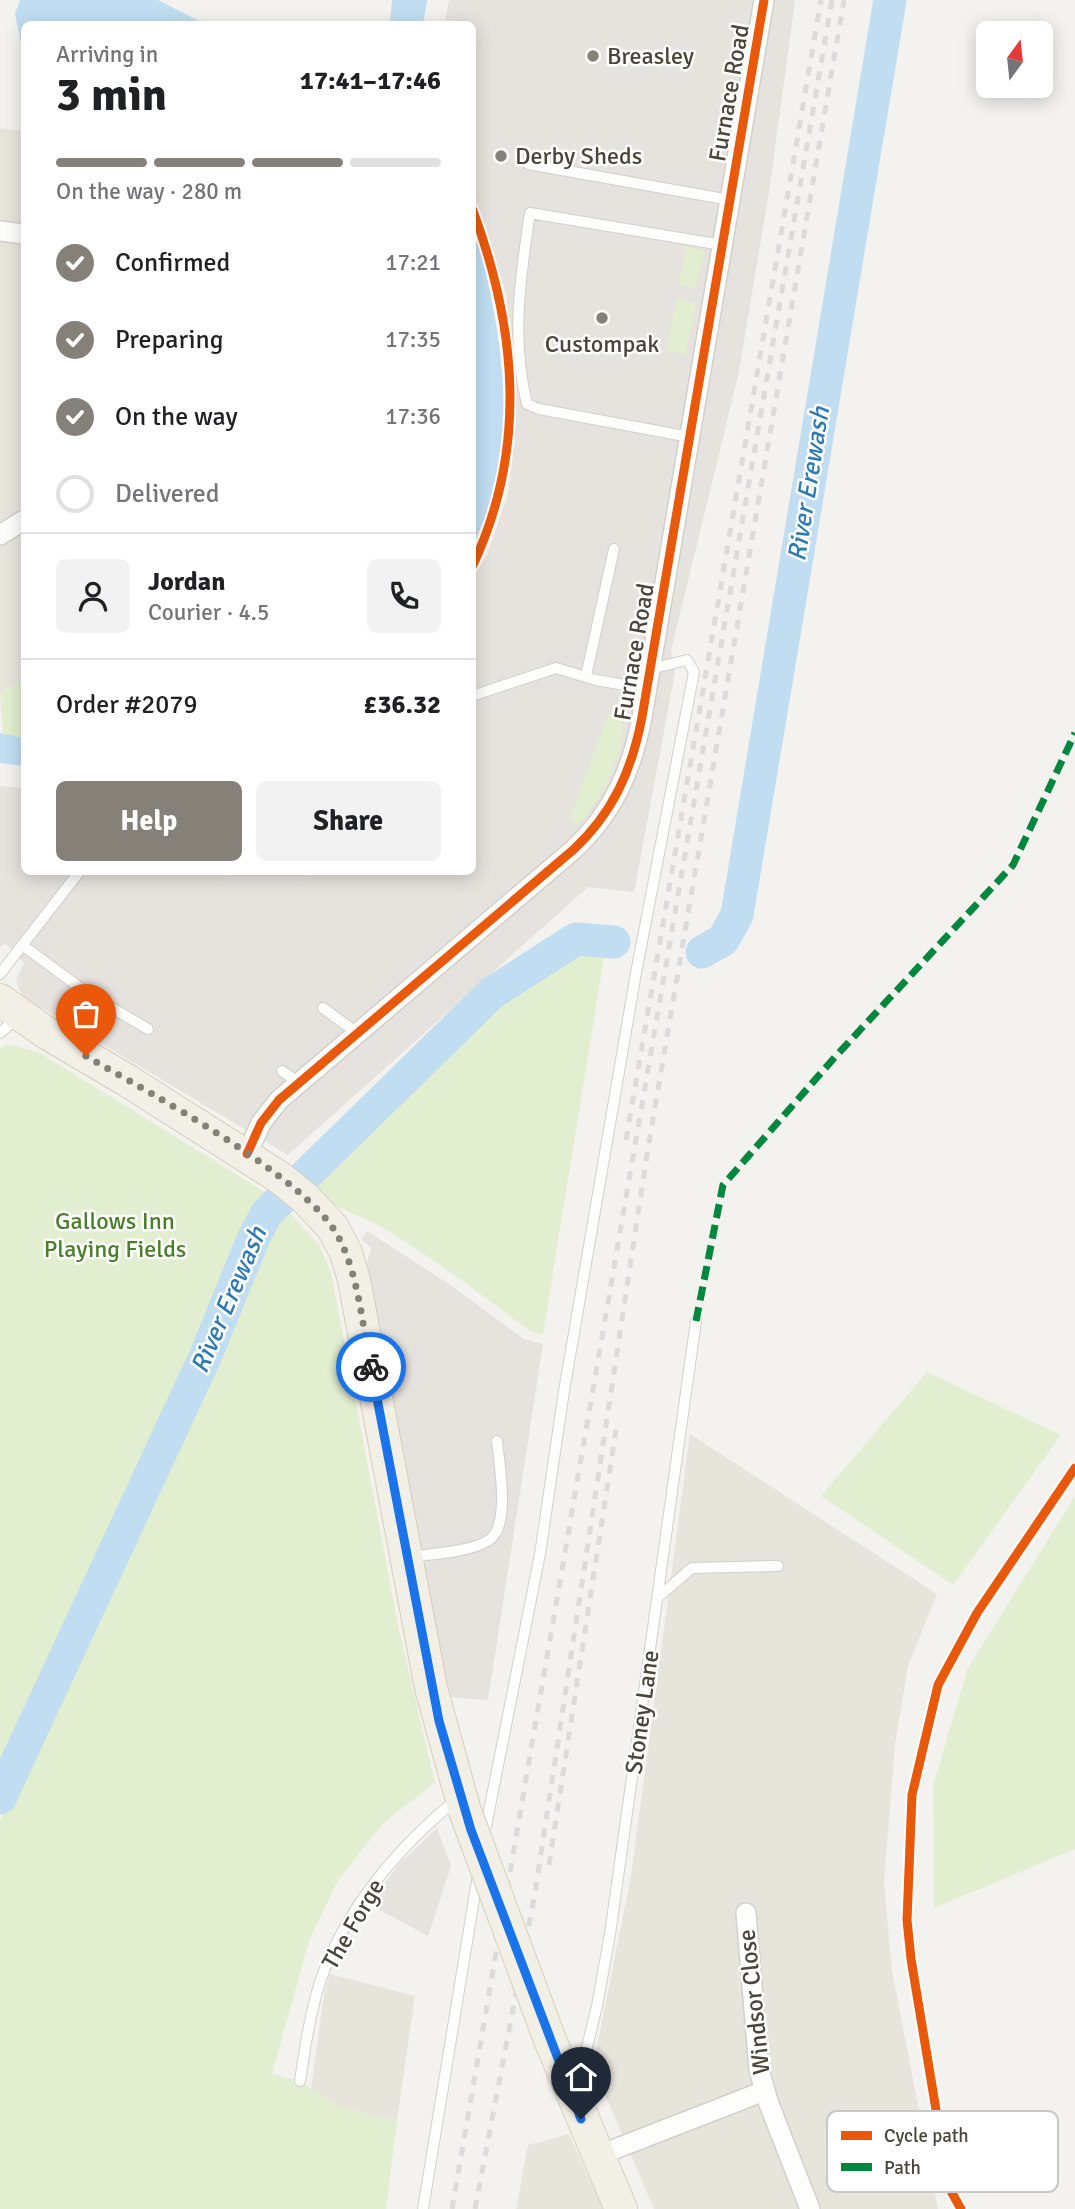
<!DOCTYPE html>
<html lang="en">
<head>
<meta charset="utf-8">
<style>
  body { margin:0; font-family:Signika,sans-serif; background:#f2f2f2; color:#202124; height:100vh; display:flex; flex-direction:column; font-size:26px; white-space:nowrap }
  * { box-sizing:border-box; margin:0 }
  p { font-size:23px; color:#757577 }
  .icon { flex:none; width:38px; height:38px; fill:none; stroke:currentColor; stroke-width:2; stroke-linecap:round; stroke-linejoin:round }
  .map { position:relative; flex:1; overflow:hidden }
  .details { position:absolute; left:21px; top:21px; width:455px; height:854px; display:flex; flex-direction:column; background:#fff; border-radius:10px; box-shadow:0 4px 18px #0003 }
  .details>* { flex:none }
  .needle { width:46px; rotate:15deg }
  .tools { position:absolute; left:976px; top:21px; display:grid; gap:14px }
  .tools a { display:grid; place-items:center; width:77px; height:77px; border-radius:10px; background:#fff; box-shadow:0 4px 18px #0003; font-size:35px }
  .pin { position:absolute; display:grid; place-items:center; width:60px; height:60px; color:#fff; margin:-72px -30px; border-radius:50% 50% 50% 0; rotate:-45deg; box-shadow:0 0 7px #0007 }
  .pin .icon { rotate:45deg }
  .courier { position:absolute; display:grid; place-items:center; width:70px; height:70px; margin:-35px; border:5px solid #1a73e8; border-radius:50%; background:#fff; color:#222; box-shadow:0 2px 9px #0007 }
  .headline em { font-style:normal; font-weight:700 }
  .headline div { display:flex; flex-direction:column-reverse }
  .headline { display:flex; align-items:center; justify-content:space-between; height:119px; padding:0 35px }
  h1 { font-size:46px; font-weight:700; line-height:52px }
  .bar { display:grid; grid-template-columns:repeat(4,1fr); gap:10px 7px; align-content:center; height:84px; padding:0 35px }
  .bar i { height:9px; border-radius:5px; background:#e0e0e0 }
  .bar .on { background:#868178 }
  .bar p { grid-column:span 4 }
  .line { display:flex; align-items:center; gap:18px; padding:0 35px; border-top:2px solid #e0e0e0 }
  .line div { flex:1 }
  .round { display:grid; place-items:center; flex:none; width:74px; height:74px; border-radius:10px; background:#f2f2f2 }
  ol { padding:0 35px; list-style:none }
  li { display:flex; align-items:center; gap:21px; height:77px }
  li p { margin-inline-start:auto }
  li .icon { padding:7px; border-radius:50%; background:#868178; color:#fff; stroke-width:4 }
  li:last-child { color:#757577 }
  li i { width:38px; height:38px; border:4px solid #e0e0e0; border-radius:50% }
  .primary-button { display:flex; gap:14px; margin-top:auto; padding:14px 35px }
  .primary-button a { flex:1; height:80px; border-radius:10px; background:#868178; color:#fff; font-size:28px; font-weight:700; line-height:80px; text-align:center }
  .primary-button a+a { background:#f2f2f2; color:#202124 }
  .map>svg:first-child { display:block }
  .residential { fill:#e7e4dc }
  .industrial { fill:#e6e2de }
  .green { fill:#e1eecf }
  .parking { fill:#e6e3df }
  .water { fill:#c0ddf1 }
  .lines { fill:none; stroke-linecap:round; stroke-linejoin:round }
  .river { stroke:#c0ddf1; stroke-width:33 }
  .service-casing { stroke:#d2d0cb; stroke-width:12 }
  .minor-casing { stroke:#d2d0cb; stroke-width:22 }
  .primary-casing { stroke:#d6cebb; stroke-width:34 }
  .service { stroke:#fdfdfc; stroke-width:10 }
  .minor { stroke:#fdfdfc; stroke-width:19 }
  .primary { stroke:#f2efe6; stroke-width:32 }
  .rail { stroke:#dbdbda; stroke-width:5; stroke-dasharray:9 9; stroke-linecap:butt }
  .primary-bridge-casing { stroke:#d6cebb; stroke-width:34; stroke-linecap:butt }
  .primary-bridge { stroke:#f2efe6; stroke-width:32 }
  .quiet { stroke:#00873e; stroke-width:7; stroke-dasharray:14 7; stroke-linecap:butt }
  .cycleway-casing { stroke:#fff; stroke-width:13 }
  .cycleway { stroke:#e8590c; stroke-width:9 }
  .done { stroke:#868178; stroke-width:7; stroke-dasharray:0 12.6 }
  .route { stroke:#1a73e8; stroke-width:9 }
  .poi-dot { fill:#868178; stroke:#fff; stroke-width:2.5 }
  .labels { text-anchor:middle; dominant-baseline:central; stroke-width:5; stroke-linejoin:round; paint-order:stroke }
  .poi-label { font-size:24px; fill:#4b4439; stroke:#fff; text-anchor:start }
  .street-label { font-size:24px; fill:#4b4439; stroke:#fff }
  .park-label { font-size:24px; fill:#4a7f2a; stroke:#fff }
  .water-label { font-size:26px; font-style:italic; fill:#2e7ab2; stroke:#fff }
  .key { fill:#fff; stroke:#c9c7c4; stroke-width:2 }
  .key-label { font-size:19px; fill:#4b4439 }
</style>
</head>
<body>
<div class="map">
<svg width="1075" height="2209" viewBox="0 0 1075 2209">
  <rect width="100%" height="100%" fill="#f4f2ee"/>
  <path class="residential" d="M0 128 24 131V679L0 693Z
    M690 1434 937 1594 908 1666 895 1744 884 1882 892 1971 938 2209H654L593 2067 631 1876Z
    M330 1974 415 1996 397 2121 338 2107 311 2089 324 1995Z
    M569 2134 603 2209H516L528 2145Z"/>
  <path class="industrial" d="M449 0H795L768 198 738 376 671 651 675 672 634 892 588 887 288 1155 25 998 19 990 16 979 24 963 5 943 0 947V786L24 788V872H472L473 578 487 555 508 494 515 440 516 397 506 294 473 191 472 24H445Z
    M367 1231 452 1286 524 1339 543 1344 488 1700 446 1697 364 1274 371 1248 361 1239Z
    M437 1828 451 1866 428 1936 369 1904 400 1863Z"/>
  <path class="green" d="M686 247 704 250 696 288 679 285Z
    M676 299 696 303 686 354 667 350Z
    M24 679V738L3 734 0 693Z
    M608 714 622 721C629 747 597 808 578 825L570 818Z
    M581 948 605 951 543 1334 530 1331C483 1296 437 1261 388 1231 363 1216 335 1209 312 1191L431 1066 566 951Z
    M7 1044 40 1053 265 1192 243 1224 197 1345 0 1777V1049Z
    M288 1211 319 1245 331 1272 399 1630 435 1783 383 1823 337 1882 309 1941 272 2074 300 2081 338 2107 397 2121 386 2209H0V1820L121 1565 218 1353 262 1245 277 1221Z
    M927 1372 1061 1435 953 1585 821 1496Z
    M1075 1496V1849L934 1908 933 1786 967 1670Z"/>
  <path class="parking" d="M778 0H795L768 198 744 194Z
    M739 222 762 226 738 376 713 474 695 471Z
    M653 725 664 728 634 892 588 887 379 1071 359 1050 582 858 596 874 606 866 592 849 620 815 641 778Z
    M231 872 311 873 283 898 299 917 313 906 345 945 337 952 350 964 312 1022 246 981 253 971 231 946 224 932 209 922 225 899 215 891Z
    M44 975 119 1020 111 1034 35 990Z"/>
  <path class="water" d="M20 0H158L205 24H24V57L15 14Z
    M392 0H427L423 24H390Z
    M473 230C496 292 514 416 499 480 493 503 482 524 473 545Z
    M0 733 24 738V766L0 763Z"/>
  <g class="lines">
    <path class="river" d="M702 952 723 940 737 915 890 0
      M0 1798 205 1357 254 1237 267 1213 492 993 576 939 614 942"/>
    <g class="service-casing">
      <path id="service" d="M528 164 730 200
        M690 437 539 409 527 404C511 339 520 278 530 213L722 245
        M586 676 614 549
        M472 696 556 668 596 680 647 689
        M22 945 90 995 148 1029
        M0 974 79 872
        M323 1008 357 1033
        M0 1033 17 1018
        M282 1071 299 1083
        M409 1557C430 1554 472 1552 489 1540 511 1526 499 1463 497 1441
        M657 1598 692 1568 778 1566
        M484 1836 540 1554 564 1391 636 973 694 672 687 660 650 669
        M300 2081C305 2048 310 2014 320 1982 345 1909 398 1847 456 1800
        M578 2084 597 2006 610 1934 696 1321
        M423 2209 478 1875"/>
    </g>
    <g class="minor-casing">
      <path id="minor" d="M0 231 24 234
        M0 535 24 520
        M247 1154 261 1123 279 1100 573 850C613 813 632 770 642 717L764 0
        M746 1913 759 2070 769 2104 810 2209
        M597 2156 764 2091"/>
    </g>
    <g class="primary-casing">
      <path id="primary" d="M0 1000 45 1032 128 1081 279 1177 305 1198 333 1228 346 1253 354 1280 431 1688 465 1811
        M550 2040 621 2209"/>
    </g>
    <use href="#service" class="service"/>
    <use href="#minor" class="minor"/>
    <use href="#primary" class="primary"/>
    <path class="rail" d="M626 1140 821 0
      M549 1865 616 1430
      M452 2209 832 0
      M475 2209 535 1893 648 1148 844 0"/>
    <g class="primary-bridge-casing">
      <path id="primary-bridge" d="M465 1811 550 2040"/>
    </g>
    <use href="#primary-bridge" class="primary-bridge"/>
    <path class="quiet" d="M696 1321 723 1185 835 1057 1013 865 1075 733"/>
    <g class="cycleway-casing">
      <path id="cycleway" d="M472 208C517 328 528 449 472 567
        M247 1154 261 1123 279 1100 573 850C613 813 632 770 642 717L764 0
        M961 2209 952 2193 944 2158 911 1959 907 1920 912 1795 938 1685 977 1613 1075 1468"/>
    </g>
    <use href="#cycleway" class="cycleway"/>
  </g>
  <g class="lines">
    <path class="done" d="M86 1056C149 1093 308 1177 339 1238 359 1277 362 1325 371 1367"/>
    <path class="route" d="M371 1367 439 1721 471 1830 581 2119"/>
  </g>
  <g class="poi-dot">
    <circle cx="593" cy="56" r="7"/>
    <circle cx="501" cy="156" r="7"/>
    <circle cx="602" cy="318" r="7"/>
  </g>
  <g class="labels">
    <g class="poi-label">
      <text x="607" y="56">Breasley</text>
      <text x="515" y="156">Derby Sheds</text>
      <text x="602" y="344" text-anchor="middle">Custompak</text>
    </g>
    <g class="street-label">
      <text transform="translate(729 93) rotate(-80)">Furnace Road</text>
      <text transform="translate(634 652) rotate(-80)">Furnace Road</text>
      <text transform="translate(642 1712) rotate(-82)">Stoney Lane</text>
      <text transform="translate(353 1924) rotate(-60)">The Forge</text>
      <text transform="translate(754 2002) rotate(-96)">Windsor Close</text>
    </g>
    <g class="park-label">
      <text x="115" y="1221">Gallows Inn<tspan x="115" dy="28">Playing Fields</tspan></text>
    </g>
    <g class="water-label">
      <text transform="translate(809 484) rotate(-81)">River Erewash</text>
      <text transform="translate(229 1300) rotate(-67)">River Erewash</text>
    </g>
  </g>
  <rect x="827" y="2111" width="231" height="81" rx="10" class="key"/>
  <rect x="841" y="2131" width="31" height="9" fill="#e8590c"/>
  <rect x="841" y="2163" width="31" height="8" fill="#00873e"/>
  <g class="key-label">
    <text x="884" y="2142">Cycle path</text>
    <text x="884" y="2174">Path</text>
  </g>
</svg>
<div class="tools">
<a><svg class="needle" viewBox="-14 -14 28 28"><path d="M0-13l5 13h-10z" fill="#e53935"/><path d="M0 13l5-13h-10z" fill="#757577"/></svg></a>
</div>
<div class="pin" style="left:86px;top:1056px;background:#ea580c"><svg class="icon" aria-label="bag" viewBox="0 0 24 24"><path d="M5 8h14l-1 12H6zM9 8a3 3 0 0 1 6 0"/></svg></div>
<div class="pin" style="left:581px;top:2119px;background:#1f2937"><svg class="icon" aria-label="home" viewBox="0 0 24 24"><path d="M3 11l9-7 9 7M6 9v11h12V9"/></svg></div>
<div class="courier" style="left:371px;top:1367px"><svg class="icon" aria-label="bike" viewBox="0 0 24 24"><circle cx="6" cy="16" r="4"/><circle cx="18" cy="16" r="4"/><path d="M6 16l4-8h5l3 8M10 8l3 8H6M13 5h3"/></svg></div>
<section class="details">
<div class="headline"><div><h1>3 min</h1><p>Arriving in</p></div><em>17:41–17:46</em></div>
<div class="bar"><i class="on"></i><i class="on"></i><i class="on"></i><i></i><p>On the way · 280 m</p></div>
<ol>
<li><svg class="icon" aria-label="check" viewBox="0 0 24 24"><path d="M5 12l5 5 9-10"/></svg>Confirmed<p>17:21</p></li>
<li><svg class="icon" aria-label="check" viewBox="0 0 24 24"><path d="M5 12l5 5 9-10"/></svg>Preparing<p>17:35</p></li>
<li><svg class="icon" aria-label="check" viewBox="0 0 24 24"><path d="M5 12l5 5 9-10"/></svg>On the way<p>17:36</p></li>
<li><i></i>Delivered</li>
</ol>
<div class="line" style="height:126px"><a class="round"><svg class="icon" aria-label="person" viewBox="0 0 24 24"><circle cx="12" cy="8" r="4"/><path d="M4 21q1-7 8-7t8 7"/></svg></a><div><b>Jordan</b><p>Courier · 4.5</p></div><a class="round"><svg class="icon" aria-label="phone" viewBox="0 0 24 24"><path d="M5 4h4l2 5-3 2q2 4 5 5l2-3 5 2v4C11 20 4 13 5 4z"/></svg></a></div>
<div class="line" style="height:91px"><div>Order #2079</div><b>£36.32</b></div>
<div class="primary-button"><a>Help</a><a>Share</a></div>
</section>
</div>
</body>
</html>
